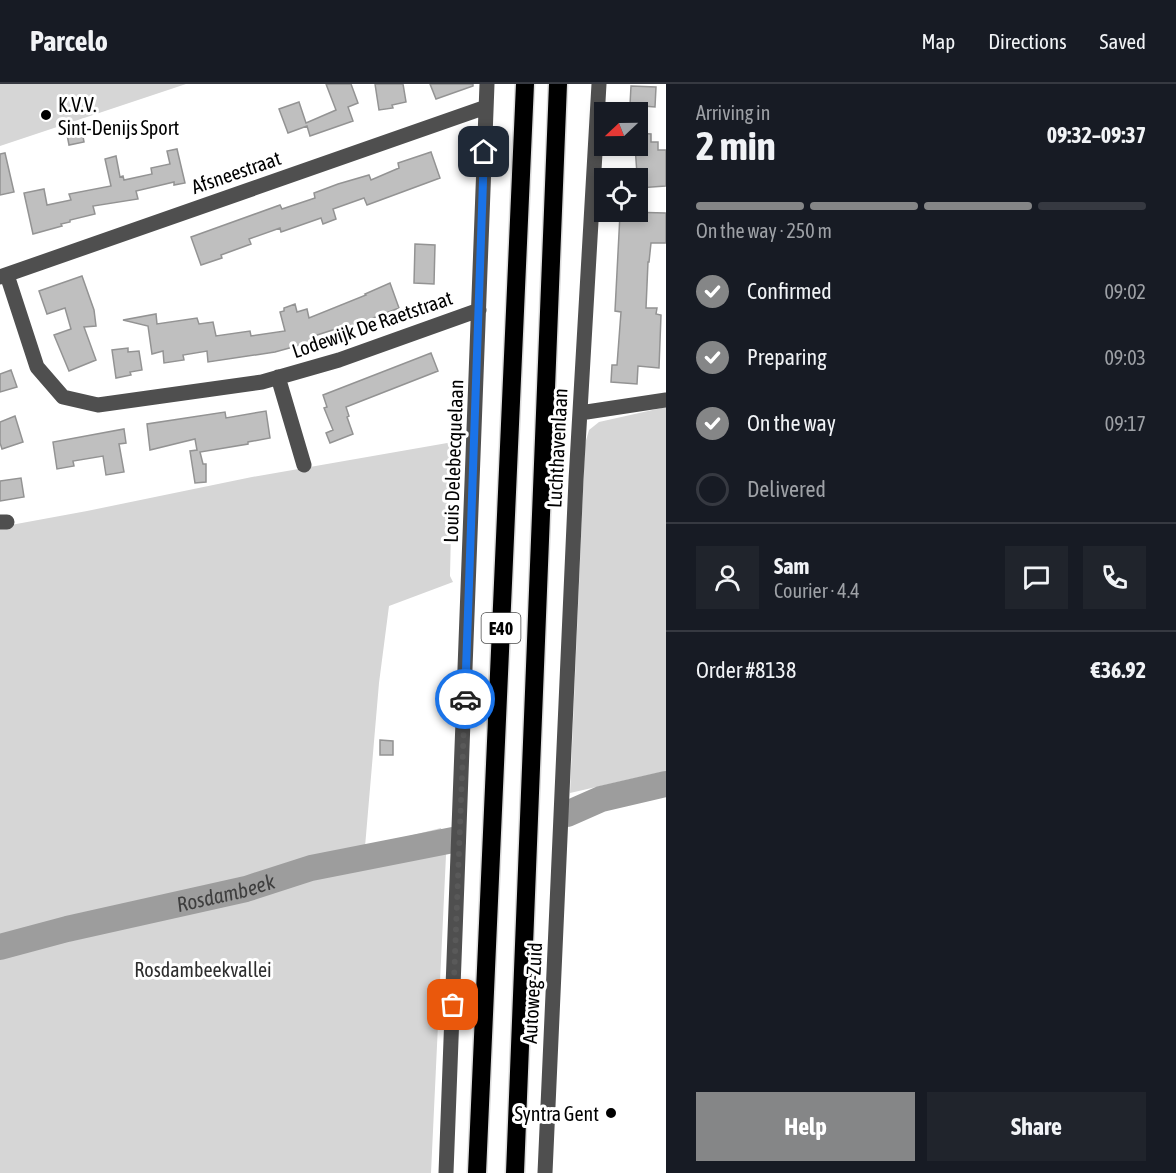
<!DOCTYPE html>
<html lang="en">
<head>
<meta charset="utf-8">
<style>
  body { margin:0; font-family:"Asap Condensed",sans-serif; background:#20242c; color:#f1f3f6; height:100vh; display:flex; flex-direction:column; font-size:22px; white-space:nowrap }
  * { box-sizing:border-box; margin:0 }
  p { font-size:20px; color:#9ea1a6 }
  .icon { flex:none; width:33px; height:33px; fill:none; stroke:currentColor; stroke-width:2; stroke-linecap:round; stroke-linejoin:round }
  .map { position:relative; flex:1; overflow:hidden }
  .side { display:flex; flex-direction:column; background:#171b24; width:510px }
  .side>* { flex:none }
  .needle { width:39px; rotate:248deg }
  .tools { position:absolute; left:594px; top:18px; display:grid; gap:12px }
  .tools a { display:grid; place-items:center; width:54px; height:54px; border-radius:0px; background:#171b24; box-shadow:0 3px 9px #0003; font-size:30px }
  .pin { position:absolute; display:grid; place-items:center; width:51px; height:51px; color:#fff; margin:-26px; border-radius:12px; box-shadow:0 3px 9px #0006 }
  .courier { position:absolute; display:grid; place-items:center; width:60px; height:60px; margin:-30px; border:4px solid #1a73e8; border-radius:50%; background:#fff; color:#222; box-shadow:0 2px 8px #0007 }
  .summary em { font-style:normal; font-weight:700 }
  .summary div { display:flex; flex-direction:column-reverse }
  .summary { display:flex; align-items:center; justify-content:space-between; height:102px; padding:0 30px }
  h1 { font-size:39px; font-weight:700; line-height:45px }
  .bar { display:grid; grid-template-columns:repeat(4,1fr); gap:9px 6px; align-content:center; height:72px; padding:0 30px }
  .bar i { height:8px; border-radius:4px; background:#363941 }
  .bar .selected { background:#858687 }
  .bar p { grid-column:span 4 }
  .line { display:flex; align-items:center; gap:15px; padding:0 30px; border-top:2px solid #363941 }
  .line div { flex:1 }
  .round { display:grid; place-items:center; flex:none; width:63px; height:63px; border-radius:0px; background:#20242c }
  ol { padding:0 30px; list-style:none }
  li { display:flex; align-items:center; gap:18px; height:66px }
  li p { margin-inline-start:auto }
  li .icon { padding:6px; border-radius:50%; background:#858687; color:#fff; stroke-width:4 }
  li:last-child { color:#9ea1a6 }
  li i { width:33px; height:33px; border:3px solid #363941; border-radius:50% }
  .action { display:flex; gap:12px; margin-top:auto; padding:12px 30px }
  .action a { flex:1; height:69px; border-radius:0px; background:#858687; color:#fff; font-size:24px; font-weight:700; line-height:69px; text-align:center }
  .action a+a { background:#20242c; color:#f1f3f6 }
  header { display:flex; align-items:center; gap:36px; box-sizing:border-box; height:84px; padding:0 30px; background:#171b24; border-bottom:2px solid #363941 }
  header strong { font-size:28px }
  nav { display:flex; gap:33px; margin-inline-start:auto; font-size:21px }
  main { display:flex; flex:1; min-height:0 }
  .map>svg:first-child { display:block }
  .green { fill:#d6d6d6 }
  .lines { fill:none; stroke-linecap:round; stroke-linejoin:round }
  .river { stroke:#9d9d9d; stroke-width:26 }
  .building { fill:#bfbfbf; stroke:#939393; stroke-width:1.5 }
  .highway-casing { stroke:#dbdbdb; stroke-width:21 }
  .minor { stroke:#4f4f4f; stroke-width:15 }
  .highway { stroke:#000; stroke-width:18 }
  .done { stroke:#595959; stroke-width:6; stroke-dasharray:0 10.8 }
  .route { stroke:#1a73e8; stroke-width:8 }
  .poi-dot { fill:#000; stroke:#fff; stroke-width:2 }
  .labels { text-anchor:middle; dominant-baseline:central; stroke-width:6; stroke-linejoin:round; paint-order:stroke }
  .shield { fill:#fff; stroke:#4c4c4c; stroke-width:1.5 }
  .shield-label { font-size:18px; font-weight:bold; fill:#000 }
  .poi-label { font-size:20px; fill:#000; stroke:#fff; text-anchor:start }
  .street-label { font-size:20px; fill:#000; stroke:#fff }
  .park-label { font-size:20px; fill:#2d2d2d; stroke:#fff }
  .water-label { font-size:21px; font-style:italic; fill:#3e3e3e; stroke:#fff }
</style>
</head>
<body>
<header>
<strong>Parcelo</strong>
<nav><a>Map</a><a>Directions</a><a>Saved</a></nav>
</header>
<main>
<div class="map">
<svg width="666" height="1089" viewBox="0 0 666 1089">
  <rect width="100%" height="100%" fill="#fff"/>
  <path class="green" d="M0 0H186L0 62Z
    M666 323V687L570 709 585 360 589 346 599 338Z
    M453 358 450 492 453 498 389 522 379 599 365 763 441 744 446 771 431 1089H0V443L87 427 252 393Z"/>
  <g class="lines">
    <g class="river">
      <path d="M567 730 601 715 666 700"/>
      <path id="s1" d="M0 863 67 845 246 805 311 784 453 756"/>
    </g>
  </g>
  <path class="building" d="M326 0H351L358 19 348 23 353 37 310 52 307 42 288 49 279 25 299 18 306 39 336 26Z
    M375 0H403L406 18 392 21 393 24 379 26Z
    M430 0H473V2L436 15Z
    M631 2 656 3 655 23 630 21Z
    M81 42 84 58 69 61 66 45Z
    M638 49 651 50V58H658V66H666V102L638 104 635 62H638Z
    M177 65 185 99 174 101V98L136 107 138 115 93 122 95 130 70 136V138L61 140 62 142 33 150 24 109 44 105 47 121 71 116 69 110 111 102 105 75 116 72 120 93 123 92 124 96 152 90 151 84 170 80 167 67Z
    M431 68 440 94 367 121 364 114 333 125 336 135 323 140 321 134 281 148 280 144 249 155 251 160 221 171 222 174 201 181 191 153 280 121 282 125 315 114 314 109 338 100 369 91 371 96 399 84 398 79Z
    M5 69 14 108 0 111V70Z
    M627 128 666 129V159H651L649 178H648L646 224H657L656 230 661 231 659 284 638 282 637 300 611 298 612 281H617L621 228 615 227 620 130H627Z
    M415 160 435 161 434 200 414 199Z
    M82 192 94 226 96 242 84 243 96 276 69 287 54 251 71 245 65 224 47 230 39 207Z
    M390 199 399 224 360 239 361 240 341 247 339 244 314 252 315 257 275 268 208 278 207 267 183 271 184 276 164 279 163 267 152 270 148 242 123 236 156 230 157 240 197 234 199 240 213 238 216 252 250 247 251 252 285 247 280 228 284 227V224L295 220 297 228 307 225 309 234 366 211 365 210Z
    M128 264V268L139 267 142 286 130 288 131 291 116 294 112 266Z
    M431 269 438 287 346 323 349 332 347 333 353 350 330 359 326 349 333 346 324 324 327 323 323 311Z
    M11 286 17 303 0 308V290Z
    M266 327 270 354 248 358V360L200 368 203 380H206V398L195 399 190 367 197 366 195 355 150 366 147 340 225 328 226 334Z
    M15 332 23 358 2 365 0 359V338Z
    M124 345 126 359 119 360 124 388 106 391 103 372 73 377 74 382 57 385 53 358Z
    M21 394 24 413 0 417V397Z
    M380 656 393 657V671H380Z"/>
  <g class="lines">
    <g class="highway-casing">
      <path id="highway" d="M477 1089 525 0
        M515 1089 558 0"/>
    </g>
    <path class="minor" d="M7 191 37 283 63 313 98 321 262 298 339 276 479 226
      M0 193 486 23
      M278 293 304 381
      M580 329 666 316
      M0 438H7
      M446 1089 487 0
      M545 1089 576 396 599 0"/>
    <use href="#highway" class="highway"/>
  </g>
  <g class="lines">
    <path class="done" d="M453 921 465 615"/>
    <path class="route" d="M465 615 484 68"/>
  </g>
  <g class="poi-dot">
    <circle cx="46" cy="31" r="6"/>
    <circle cx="611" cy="1029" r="6"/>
  </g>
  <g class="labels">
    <rect class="shield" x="481.5" y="529" width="39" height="30" rx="4.5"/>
    <g class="shield-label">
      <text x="501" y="544">E40</text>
    </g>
    <g class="poi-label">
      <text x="58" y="20">K.V.V.<tspan x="58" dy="23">Sint-Denijs Sport</tspan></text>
      <text x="599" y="1029" text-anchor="end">Syntra Gent</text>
    </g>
    <g class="street-label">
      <text transform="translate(236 88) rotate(-19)">Afsneestraat</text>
      <text transform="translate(372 240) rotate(-19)">Lodewijk De Raetstraat</text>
      <text transform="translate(557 364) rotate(-87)">Luchthavenlaan</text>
      <text transform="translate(453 377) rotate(-88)">Louis Delebecquelaan</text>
      <text transform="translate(532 909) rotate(-87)">Autoweg-Zuid</text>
    </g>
    <g class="park-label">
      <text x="203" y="885">Rosdambeekvallei</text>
    </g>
    <g class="water-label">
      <text stroke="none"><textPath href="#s1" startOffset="232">Rosdambeek</textPath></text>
    </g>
  </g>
</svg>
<div class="tools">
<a><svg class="needle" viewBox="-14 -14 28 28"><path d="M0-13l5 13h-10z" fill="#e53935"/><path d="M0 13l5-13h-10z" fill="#9ea1a6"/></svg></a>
<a><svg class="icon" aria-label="locate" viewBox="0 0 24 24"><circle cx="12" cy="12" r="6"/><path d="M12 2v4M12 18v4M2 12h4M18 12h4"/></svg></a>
</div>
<div class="pin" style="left:453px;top:921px;background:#ea580c"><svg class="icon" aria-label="bag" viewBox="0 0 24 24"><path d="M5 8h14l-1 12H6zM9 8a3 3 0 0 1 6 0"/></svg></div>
<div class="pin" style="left:484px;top:68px;background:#1f2937"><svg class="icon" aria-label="home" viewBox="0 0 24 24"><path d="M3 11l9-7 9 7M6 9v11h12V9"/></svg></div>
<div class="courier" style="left:465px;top:615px"><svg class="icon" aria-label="car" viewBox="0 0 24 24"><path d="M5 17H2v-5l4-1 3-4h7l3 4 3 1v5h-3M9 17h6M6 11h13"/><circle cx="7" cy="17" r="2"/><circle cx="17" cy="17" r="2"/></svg></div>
</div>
<section class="side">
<div class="summary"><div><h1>2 min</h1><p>Arriving in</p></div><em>09:32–09:37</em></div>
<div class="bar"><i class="selected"></i><i class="selected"></i><i class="selected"></i><i></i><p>On the way · 250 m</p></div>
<ol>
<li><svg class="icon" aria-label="check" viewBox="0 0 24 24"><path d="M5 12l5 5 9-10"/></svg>Confirmed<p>09:02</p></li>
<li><svg class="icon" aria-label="check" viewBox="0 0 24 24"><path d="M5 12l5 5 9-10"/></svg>Preparing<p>09:03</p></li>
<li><svg class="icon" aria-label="check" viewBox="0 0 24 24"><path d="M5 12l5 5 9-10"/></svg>On the way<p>09:17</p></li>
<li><i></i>Delivered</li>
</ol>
<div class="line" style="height:108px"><a class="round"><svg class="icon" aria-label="person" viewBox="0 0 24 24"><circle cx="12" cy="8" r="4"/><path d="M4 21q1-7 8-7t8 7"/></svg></a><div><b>Sam</b><p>Courier · 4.4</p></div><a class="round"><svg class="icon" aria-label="chat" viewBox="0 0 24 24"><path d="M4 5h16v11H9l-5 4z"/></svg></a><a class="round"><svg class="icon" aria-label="phone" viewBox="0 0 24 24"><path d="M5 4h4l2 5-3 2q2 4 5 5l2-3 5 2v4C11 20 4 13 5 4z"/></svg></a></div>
<div class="line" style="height:78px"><div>Order #8138</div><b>€36.92</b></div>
<div class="action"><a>Help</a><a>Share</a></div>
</section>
</main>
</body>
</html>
